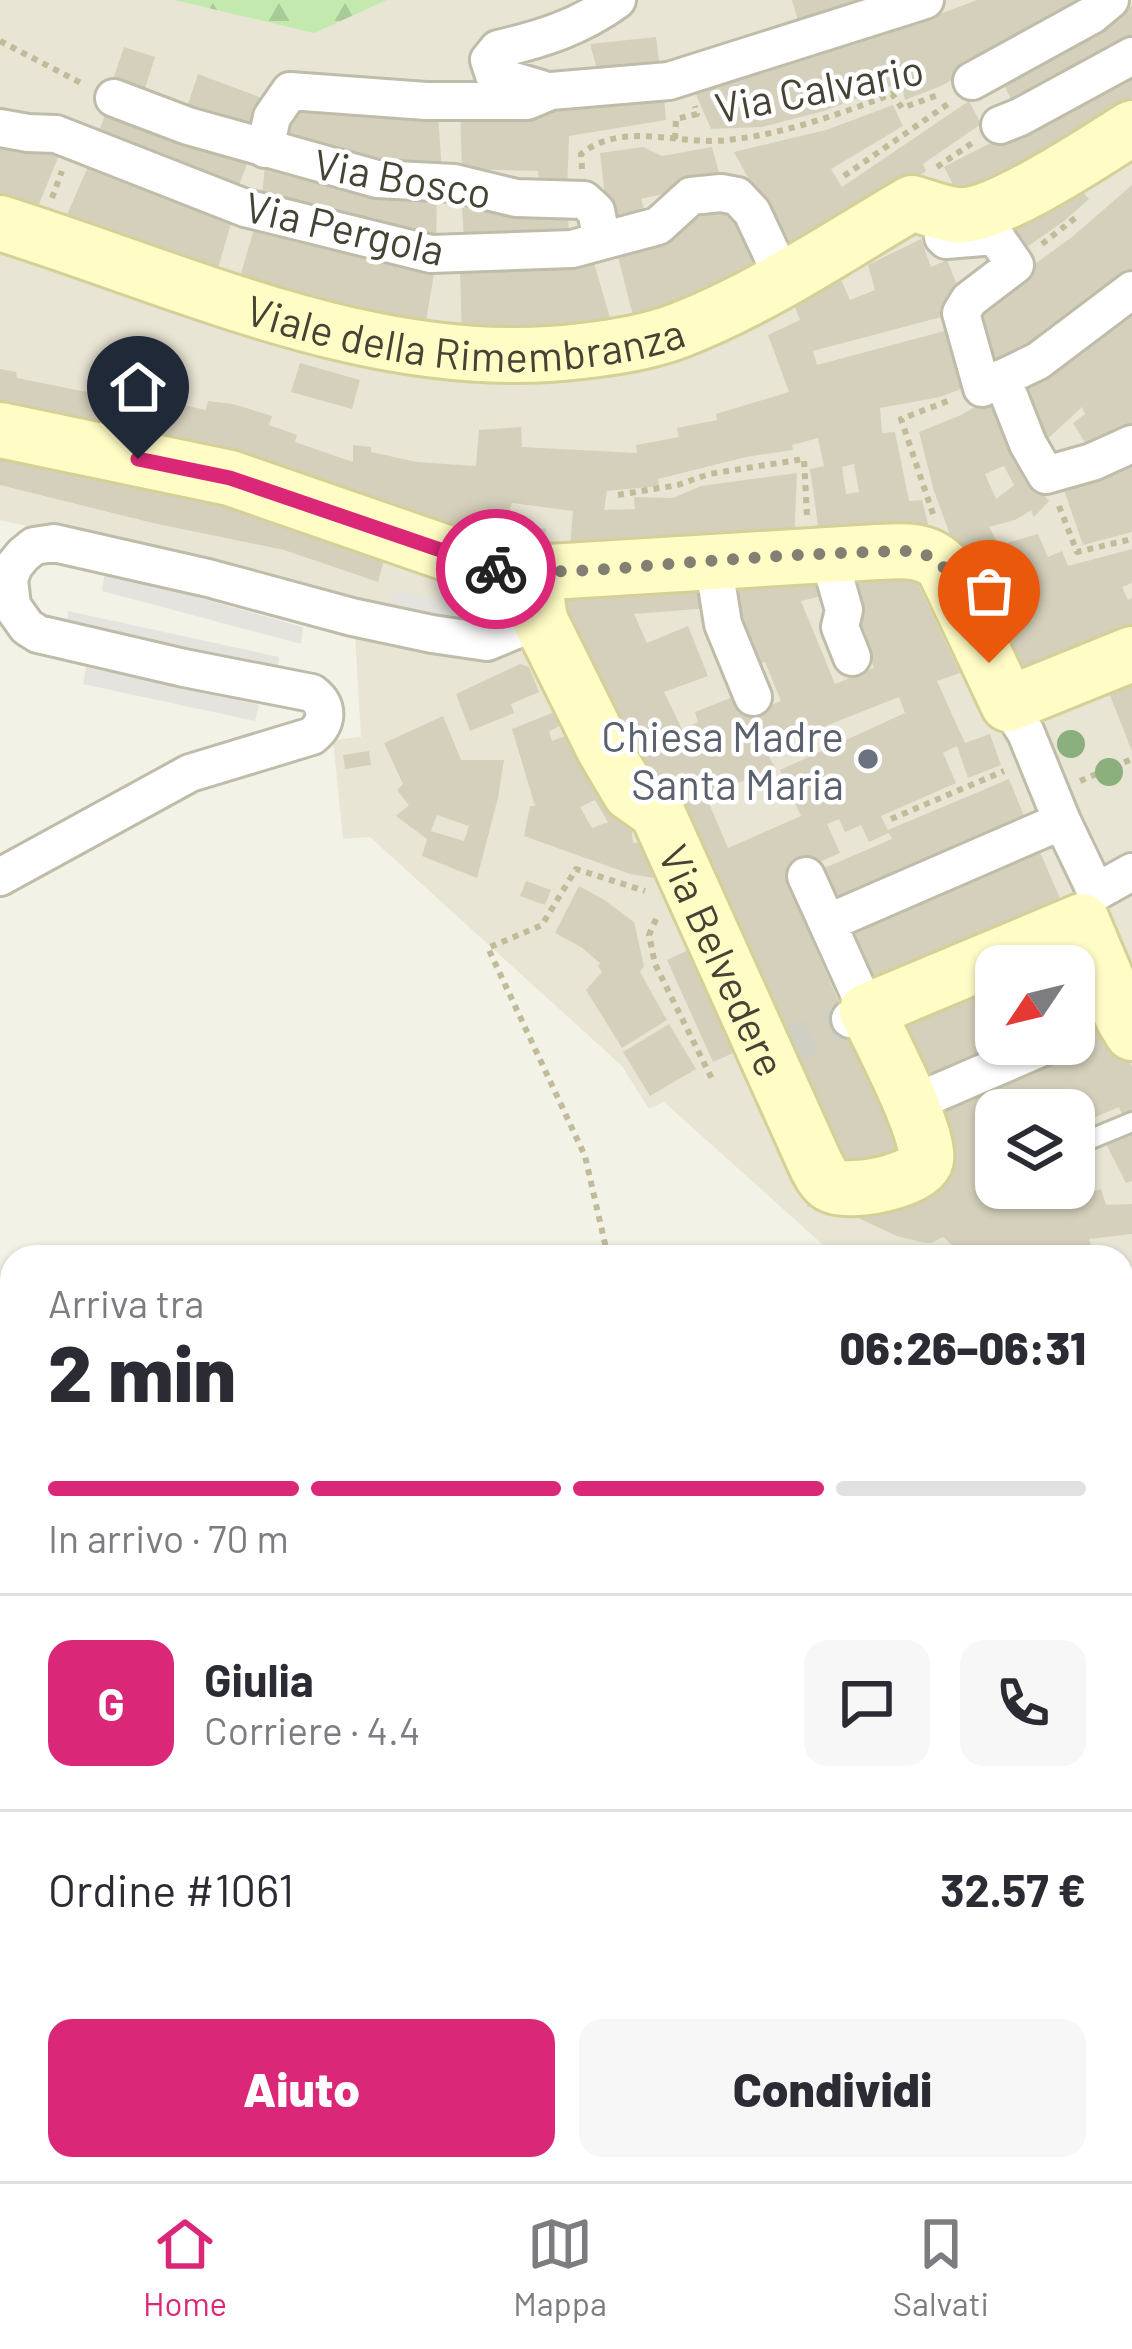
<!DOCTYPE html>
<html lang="it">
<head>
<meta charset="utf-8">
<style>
  body { margin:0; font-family:Barlow,sans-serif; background:#f7f7f7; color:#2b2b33; height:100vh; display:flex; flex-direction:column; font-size:45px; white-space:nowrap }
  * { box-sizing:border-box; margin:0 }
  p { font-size:39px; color:#7c7c81 }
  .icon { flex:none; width:66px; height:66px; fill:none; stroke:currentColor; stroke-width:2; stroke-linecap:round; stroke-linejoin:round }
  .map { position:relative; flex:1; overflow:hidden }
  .details { position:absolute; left:0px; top:1245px; width:1134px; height:936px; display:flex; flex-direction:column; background:#fff; border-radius:36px 36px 0 0; box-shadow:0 3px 9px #0004 }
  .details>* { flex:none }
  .needle { width:78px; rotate:235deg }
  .buttons { position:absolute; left:975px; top:945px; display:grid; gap:24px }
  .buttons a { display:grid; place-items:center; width:120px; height:120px; border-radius:24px; background:#fff; box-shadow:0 3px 9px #0004; font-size:60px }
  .pin { position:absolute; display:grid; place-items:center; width:102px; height:102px; color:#fff; margin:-123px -51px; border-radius:50% 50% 50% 0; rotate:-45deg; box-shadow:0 0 12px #0007 }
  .pin .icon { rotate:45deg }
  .courier { position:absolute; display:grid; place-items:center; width:120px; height:120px; margin:-60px; border:9px solid #db2777; border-radius:50%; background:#fff; color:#222; box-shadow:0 3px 15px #0007 }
  .head em { font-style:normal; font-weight:800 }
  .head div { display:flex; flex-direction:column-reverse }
  .head { display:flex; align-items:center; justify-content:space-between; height:204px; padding:0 48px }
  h1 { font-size:78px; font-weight:800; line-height:90px }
  .bar { display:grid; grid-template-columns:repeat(4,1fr); gap:18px 12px; align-content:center; height:144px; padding:0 48px }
  .bar i { height:15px; border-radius:9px; background:#e1e1e2 }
  .bar .selected { background:#db2777 }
  .bar p { grid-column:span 4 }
  .line { display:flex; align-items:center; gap:30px; padding:0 48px; border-top:3px solid #e1e1e2 }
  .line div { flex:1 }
  .round { display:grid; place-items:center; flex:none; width:126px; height:126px; border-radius:24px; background:#f7f7f7 }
  .cta { display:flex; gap:24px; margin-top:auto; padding:24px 48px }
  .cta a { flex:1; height:138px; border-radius:24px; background:#db2777; color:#fff; font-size:48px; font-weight:800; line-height:138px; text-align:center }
  .cta a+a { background:#f7f7f7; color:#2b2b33 }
  .menu { display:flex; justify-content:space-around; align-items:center; height:168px; border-top:3px solid #e1e1e2; background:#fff; font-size:33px; color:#7c7c81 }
  .menu a { display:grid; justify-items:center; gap:6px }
  .menu .selected { color:#db2777 }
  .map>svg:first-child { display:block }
  .residential { fill:#e8e5d4; fill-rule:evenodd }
  .forest { fill:url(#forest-firs) }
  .parking { fill:#e4e3de }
  .building { fill:#d5d0bb; fill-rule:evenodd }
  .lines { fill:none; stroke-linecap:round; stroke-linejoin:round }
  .street-tunnel { stroke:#d0cfc3; stroke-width:36; stroke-dasharray:36 18; stroke-linecap:butt }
  .lane-casing { stroke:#bfbca9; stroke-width:24 }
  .street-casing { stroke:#bfbca9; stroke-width:42 }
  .secondary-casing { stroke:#d5d095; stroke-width:60 }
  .primary-casing { stroke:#e6d862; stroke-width:66 }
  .path { stroke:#c1bb9a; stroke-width:6; stroke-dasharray:6 6; stroke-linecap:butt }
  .lane { stroke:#fff; stroke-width:18 }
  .street { stroke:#fff; stroke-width:36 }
  .secondary { stroke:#fffcc5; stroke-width:54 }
  .primary { stroke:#fff594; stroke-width:60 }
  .tree { fill:#8baf7d }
  .done { stroke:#838073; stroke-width:12; stroke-dasharray:0 21.6 }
  .route { stroke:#db2777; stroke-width:15 }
  .worship-dot { fill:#6b7280; stroke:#fff; stroke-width:4.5 }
  .labels { text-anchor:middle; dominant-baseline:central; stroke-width:9; stroke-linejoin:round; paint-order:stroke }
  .street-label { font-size:42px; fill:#464335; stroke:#fff }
  .worship-label { font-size:42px; fill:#5b616d; stroke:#fff; text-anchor:end }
</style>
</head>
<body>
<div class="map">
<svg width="1132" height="2181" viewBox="0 0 1132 2181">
  <defs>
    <pattern id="forest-firs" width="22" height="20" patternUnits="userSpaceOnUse" patternTransform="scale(3)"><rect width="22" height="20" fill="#c3e9ae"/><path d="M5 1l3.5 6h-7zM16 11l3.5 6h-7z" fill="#a9c996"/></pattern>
  </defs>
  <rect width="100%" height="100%" fill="#f3f2e6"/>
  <path class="residential" d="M0 0H174L314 32 387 0H1132V1341L1122 1338V1257H847L831 1252 664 1102 649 1109 622 1066 370 837 343 839 333 740 361 737 353 600 0 520ZM996 966H1074V1044H996ZM996 1110H1074V1188H996Z"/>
  <path class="forest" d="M174 0H387L314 33Z"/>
  <path class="parking" d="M105 571 303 627 301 644 102 591Z
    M392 589 462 605 463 618 392 607Z
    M68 611 279 657 277 676 67 627Z
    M86 667 259 705 255 721 83 684Z"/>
  <path class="building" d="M792 0H884L800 27Z
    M977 0H1100L941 86 905 100 901 82 824 111 762 127 711 129 694 90 940 14Z
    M1132 6V47L1015 109 1001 77Z
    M656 37 660 69 599 76 590 44Z
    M124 47 155 57 143 95 111 85Z
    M1132 70V112L961 200 944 167Z
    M198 74 267 100 257 136 185 113Z
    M664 96 666 120 569 136 567 193H540L538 171 462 169 460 112Z
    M969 101 981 124 923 164 926 171 880 205 791 257 734 152 826 130 893 105 903 126 831 169 842 187Z
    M108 107 248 161 236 194 95 142Z
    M285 109 379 115 438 114 442 172 281 145Z
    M0 138 59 155 35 214 0 204Z
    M643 147 662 156 712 147 721 181 641 199 648 224 609 231 600 153Z
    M90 162 233 217 215 278 66 217Z
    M265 166 437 193 436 242 261 203Z
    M1073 181 1089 199 1064 221 1027 247 1009 222Z
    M1132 185V281L989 379 972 310 1072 237Z
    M712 201 724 214 730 213 760 274 634 320 616 249Z
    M462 208 567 210 570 239 464 240Z
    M256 222 436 262 424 332 238 284Z
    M921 239 931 267 947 260 961 295 949 315 813 351 817 365 952 329 971 385 940 397 880 408 882 433 895 432 909 501 922 500 931 536 820 540 810 469 824 466 818 438 792 445 793 450 746 457 658 479 659 486 607 491 604 510 635 509 634 497 673 498 701 486 797 473 794 543 569 559 573 511 512 503 505 521 546 529 544 556 497 549 257 467 260 458 0 416V369L16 372 17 378 101 395 165 401 206 410 208 401 233 404 272 416 269 425 297 435 295 442 353 462V445L371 447V452L417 462 476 466 479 430 521 427 522 447 637 453 636 445 679 437 677 428 717 420 716 414 789 392 768 335 800 320 792 298 834 263 850 300 875 290 868 265ZM854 464 859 492 846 494 842 467Z
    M592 256 612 325 462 342 460 268Z
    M1132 303V423L1089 449 1073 423 1085 414 1082 407 1042 444 1028 419 1035 413 1015 383Z
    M300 363 360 380 352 409 291 392Z
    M998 394 1029 475 1049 501 1034 517 1031 510 1015 520 989 527 999 545 1038 534 1048 557 1062 551 1068 566 1132 549V583L1122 587 1128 600 1132 598V637L1020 682 955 548 934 491 919 432 961 415ZM1004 466 1014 485 996 499 985 474Z
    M0 452 255 510 387 548 378 582 284 550 153 523 0 485Z
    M1132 462V532L1083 545 1062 484Z
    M822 565 830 594 801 601 835 684 874 668 850 610 842 570 909 565 960 673 937 681 954 719 965 743 990 734 1001 765 968 778 957 746 943 753 956 783 881 816 888 830 1009 779 1027 823 837 904 822 869 892 839 889 833 869 842 861 825 845 832 839 819 827 824 840 853 785 877 888 1116 914 1147 839 1179 676 807 705 794 728 848 801 816 780 770 905 713 899 697 765 750 775 767 713 794 706 778 678 791 675 786 651 795 579 684 560 586 708 575 709 608 634 614 647 643 688 626 708 676 664 692 682 729 698 722 695 712 738 695 746 715 781 701 765 662 757 664 734 611 726 572Z
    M520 664 529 667 539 692 511 704 514 713 470 731 456 694Z
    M1132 673V751L1105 683Z
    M572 705 578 718 549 731 552 741 582 729 630 815 633 843 648 842 667 880 630 874 524 836 530 806H535L512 729ZM595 800 608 822 592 828 580 807Z
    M443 716 461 760H504L498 798 477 878 422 856 427 839 396 816 409 805 397 790 403 784 384 743ZM437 815 469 826 464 841 431 831Z
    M369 751 371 765 345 769 343 755Z
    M1037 845 1065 910 877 993 851 930Z
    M526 881 551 890 545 905 520 896Z
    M579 886 603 899 634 922 644 966 640 972 667 1020 622 1048 586 990 602 972 598 966 600 963 581 947 555 933Z
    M1077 940 1132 1067V1112L1123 1116 1119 1107 1074 1126V1110H996V1188H1056L1064 1206 1086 1194 1101 1189 1106 1205 1132 1204V1234L1089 1239 1091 1245 1059 1257H1019L1018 1254 1010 1255 1006 1247 988 1257H966L943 1237 931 1243 921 1242 897 1236 830 1205 807 1207 815 1189 904 1195 923 1116 1077 1048 1074 1042V966H1041Z
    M697 946 744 1048 713 1062 667 960Z
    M996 975V1044H1017L916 1091 886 1026Z
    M669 1024 696 1069 650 1096 623 1052Z
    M1132 1133V1181L1126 1183 1106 1144Z
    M1122 2054H1132V2084H1122Z"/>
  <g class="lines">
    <path class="street-tunnel" d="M779 1049 847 1020"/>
    <g class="lane-casing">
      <path id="lane" d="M1074 1146 1132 1122"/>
    </g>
    <g class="street-casing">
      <path id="street" d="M972 81 1092 15 1110 0
        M541 89 494 75 489 60 498 49C542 39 580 27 617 0
        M114 98 188 126 377 179 454 183 516 198 584 200 596 211 602 240
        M1000 125 1020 117 1132 56
        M0 128 28 133 56 134 245 208 431 254 572 249 658 226 691 196 721 193 737 196 752 212 783 278
        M265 149 272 117 290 91 426 101H527L551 91 669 81 925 0
        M943 237 946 240 995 236 1015 265 969 300 961 313 982 388 1038 361 1132 290
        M1002 378 1028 444 1046 475 1092 462 1132 444
        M828 554 844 610 840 627 852 657
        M713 561 723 624 753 697
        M1008 704 1026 733 1062 821 1096 892
        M806 876 867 1011 850 1019
        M0 877 190 773 312 736C328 723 329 706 312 693L184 668 38 634 27 627 12 606 9 579 14 566 23 555 34 546 54 543 208 578 352 617 432 634 487 642 540 620
        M1096 892 1132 872
        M827 923 1062 821
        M911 1104 1050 1044"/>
    </g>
    <g class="secondary-casing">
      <g id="secondary">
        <path id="s1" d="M0 223C188 282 381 376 582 351 616 347 649 342 680 330 762 298 837 247 912 203 926 207 943 214 957 215 995 219 1097 150 1132 128"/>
        <path d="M0 430 230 478 490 568 533 573 877 552C902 551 924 548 943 566L1008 704 1132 654"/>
        <path id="s2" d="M533 573 540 620 604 749 630 793 657 812 815 1163C819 1171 823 1180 831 1185 848 1195 921 1181 926 1160 931 1135 880 1038 867 1011L1082 921 1123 1018 1132 1033"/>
      </g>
    </g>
    <g class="primary-casing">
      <path id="primary" d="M0 1465 12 1476
        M621 2169 631 2181"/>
    </g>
    <path class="path" d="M0 41 83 84
      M675 139 676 119 697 114 695 106
      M937 167 975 141
      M582 169 581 154C623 120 680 146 728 140 784 134 840 114 892 94L902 108 941 94
      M844 176 948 104
      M52 198 62 171
      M1042 244 1079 215
      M618 495 678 485 709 474 804 459 807 516
      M1059 506 1077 552 1132 539
      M933 514 901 419 953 399
      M1080 781 1132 759
      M891 819 1004 771
      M656 919 649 935 655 964 714 1083
      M608 1257 585 1156 488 948 542 925 576 869 645 891"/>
    <use href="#lane" class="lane"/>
    <use href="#street" class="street"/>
    <use href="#secondary" class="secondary"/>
    <use href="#primary" class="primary"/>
  </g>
  <g class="tree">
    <circle cx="1071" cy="744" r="14"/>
    <circle cx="1109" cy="772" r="14"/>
  </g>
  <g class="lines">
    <path class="done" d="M496 569C558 575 619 568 681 563 758 557 836 552 914 551L935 558 943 566 989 663"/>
    <path class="route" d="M138 459 230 478 496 569"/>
  </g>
  <circle class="worship-dot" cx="868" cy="759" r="12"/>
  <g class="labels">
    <g class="street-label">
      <text transform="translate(819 87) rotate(-11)">Via Calvario</text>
      <text transform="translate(403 177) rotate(10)">Via Bosco</text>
      <text transform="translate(345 227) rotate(13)">Via Pergola</text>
      <text stroke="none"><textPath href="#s1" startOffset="483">Viale della Rimembranza</textPath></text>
      <text stroke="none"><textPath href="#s2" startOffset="438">Via Belvedere</textPath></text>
    </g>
    <g class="worship-label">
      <text x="844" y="735">Chiesa Madre<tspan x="844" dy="48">Santa Maria</tspan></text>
    </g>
  </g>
</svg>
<div class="buttons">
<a><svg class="needle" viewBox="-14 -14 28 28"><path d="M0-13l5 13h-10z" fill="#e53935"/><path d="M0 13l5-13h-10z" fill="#7c7c81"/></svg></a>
<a><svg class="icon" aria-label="layers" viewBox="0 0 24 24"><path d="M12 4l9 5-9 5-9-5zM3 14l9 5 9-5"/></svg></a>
</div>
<div class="pin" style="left:989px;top:663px;background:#ea580c"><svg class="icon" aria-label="bag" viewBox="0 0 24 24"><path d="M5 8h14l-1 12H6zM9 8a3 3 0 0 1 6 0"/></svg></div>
<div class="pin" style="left:138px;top:459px;background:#1f2937"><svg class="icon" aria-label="home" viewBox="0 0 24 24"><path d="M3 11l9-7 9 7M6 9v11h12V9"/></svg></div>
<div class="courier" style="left:496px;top:569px"><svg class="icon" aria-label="bike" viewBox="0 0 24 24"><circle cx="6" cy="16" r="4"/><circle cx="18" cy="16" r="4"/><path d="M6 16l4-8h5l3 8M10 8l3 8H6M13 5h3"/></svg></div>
<section class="details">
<div class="head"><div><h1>2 min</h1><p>Arriva tra</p></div><em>06:26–06:31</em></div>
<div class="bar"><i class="selected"></i><i class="selected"></i><i class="selected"></i><i></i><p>In arrivo · 70 m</p></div>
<div class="line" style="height:216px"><b class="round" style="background:#db2777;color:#fff">G</b><div><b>Giulia</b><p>Corriere · 4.4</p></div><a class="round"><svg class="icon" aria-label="chat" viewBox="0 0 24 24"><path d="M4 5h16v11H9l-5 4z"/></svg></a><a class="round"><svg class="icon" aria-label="phone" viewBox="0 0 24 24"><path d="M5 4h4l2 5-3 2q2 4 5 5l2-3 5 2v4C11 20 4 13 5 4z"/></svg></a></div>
<div class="line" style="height:156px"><div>Ordine #1061</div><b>32.57 €</b></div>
<div class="cta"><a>Aiuto</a><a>Condividi</a></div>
</section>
</div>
<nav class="menu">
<a class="selected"><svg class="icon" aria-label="home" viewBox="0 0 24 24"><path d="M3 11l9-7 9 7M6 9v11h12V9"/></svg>Home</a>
<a><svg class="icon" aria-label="map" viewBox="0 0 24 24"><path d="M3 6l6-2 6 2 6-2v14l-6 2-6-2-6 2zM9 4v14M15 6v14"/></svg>Mappa</a>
<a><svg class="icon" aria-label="saved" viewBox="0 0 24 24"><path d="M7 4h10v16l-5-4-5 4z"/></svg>Salvati</a>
</nav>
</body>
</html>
